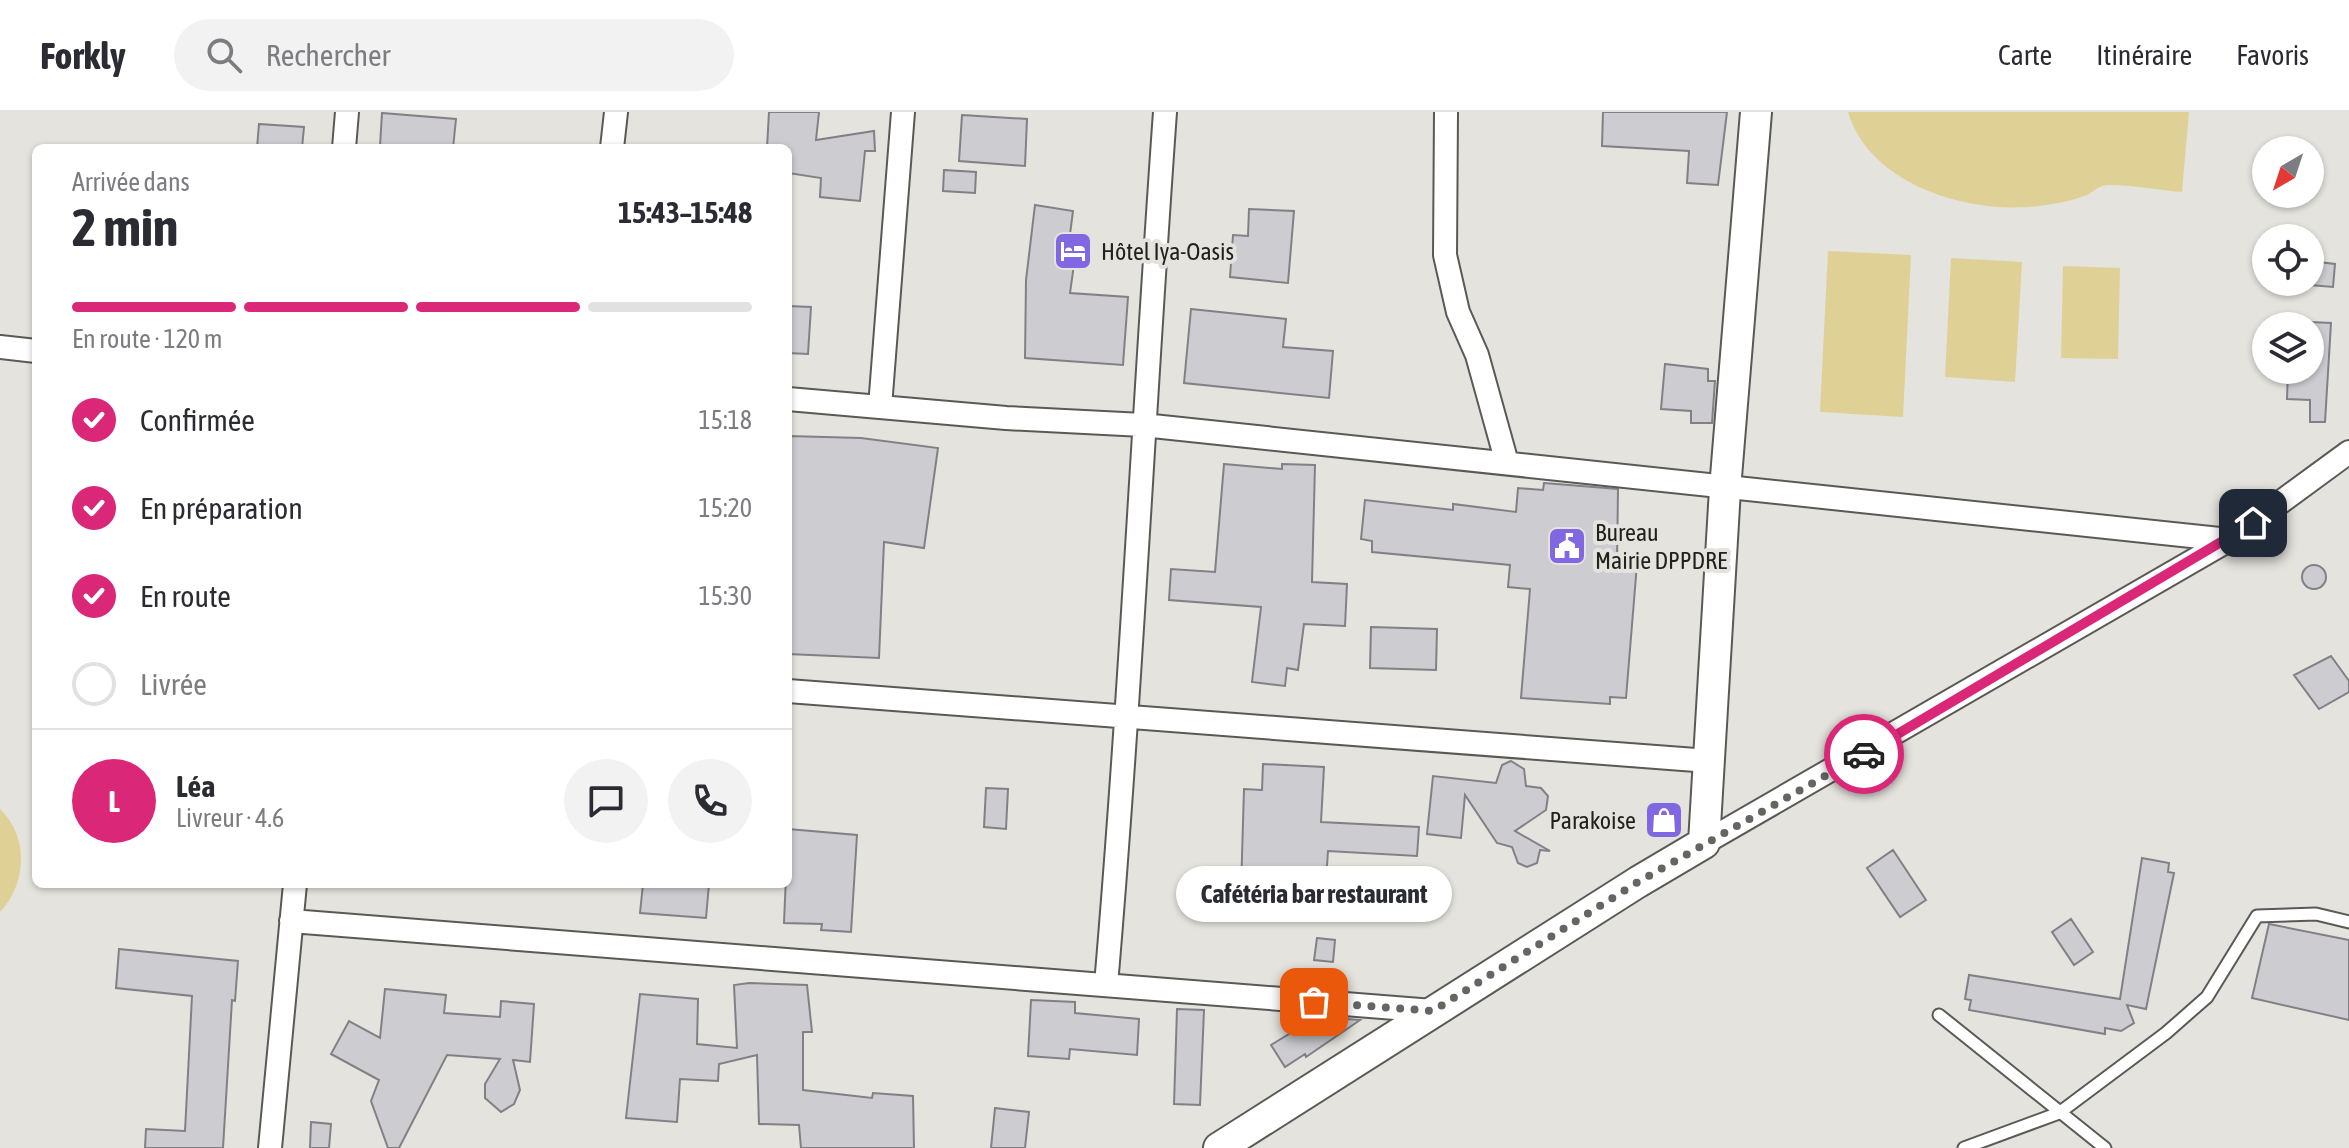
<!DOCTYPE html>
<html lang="fr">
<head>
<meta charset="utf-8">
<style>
  body { margin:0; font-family:"Asap Condensed",sans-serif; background:#f2f2f3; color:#2b2b33; height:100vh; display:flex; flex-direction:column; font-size:30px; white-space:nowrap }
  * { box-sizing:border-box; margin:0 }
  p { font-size:26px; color:#7c7c81 }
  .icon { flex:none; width:44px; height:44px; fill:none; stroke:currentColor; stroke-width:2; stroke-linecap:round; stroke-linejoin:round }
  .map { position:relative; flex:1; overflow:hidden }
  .sheet { position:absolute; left:32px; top:32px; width:760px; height:744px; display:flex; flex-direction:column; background:#fff; border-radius:12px; box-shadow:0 2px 6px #0004 }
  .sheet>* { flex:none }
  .needle { width:52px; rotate:219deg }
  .fabs { position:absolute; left:2252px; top:24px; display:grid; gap:16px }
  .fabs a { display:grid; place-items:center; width:72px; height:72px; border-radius:50%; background:#fff; box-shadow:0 2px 6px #0004; font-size:40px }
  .pin { position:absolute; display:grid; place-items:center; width:68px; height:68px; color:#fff; margin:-34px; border-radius:16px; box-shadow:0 4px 12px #0006 }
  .courier { position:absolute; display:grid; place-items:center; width:80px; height:80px; margin:-40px; border:6px solid #db2777; border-radius:50%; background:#fff; color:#222; box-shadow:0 2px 10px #0007 }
  .bubble { position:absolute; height:56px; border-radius:28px; background:#fff; box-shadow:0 2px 6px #0004; font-size:26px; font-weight:700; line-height:56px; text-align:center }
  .headline em { font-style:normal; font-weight:700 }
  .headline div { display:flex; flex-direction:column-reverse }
  .headline { display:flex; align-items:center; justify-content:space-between; height:136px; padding:0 40px }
  h1 { font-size:52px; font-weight:700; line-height:60px }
  .bar { display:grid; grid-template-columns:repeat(4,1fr); gap:12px 8px; align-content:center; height:96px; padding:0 40px }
  .bar i { height:10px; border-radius:6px; background:#e1e1e2 }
  .bar .current { background:#db2777 }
  .bar p { grid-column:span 4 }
  .line { display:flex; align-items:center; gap:20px; padding:0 40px; border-top:2px solid #e1e1e2 }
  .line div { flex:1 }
  .round { display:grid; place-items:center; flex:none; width:84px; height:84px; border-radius:42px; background:#f2f2f3 }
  ol { padding:0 40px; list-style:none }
  li { display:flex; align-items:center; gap:24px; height:88px }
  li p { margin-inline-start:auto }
  li .icon { padding:8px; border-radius:50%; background:#db2777; color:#fff; stroke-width:4 }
  li:last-child { color:#7c7c81 }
  li i { width:44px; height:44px; border:4px solid #e1e1e2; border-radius:50% }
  header { display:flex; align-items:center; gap:48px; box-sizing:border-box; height:112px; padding:0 40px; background:#fff; border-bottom:2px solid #e1e1e2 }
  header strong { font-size:38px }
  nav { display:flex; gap:44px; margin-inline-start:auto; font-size:28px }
  .search { width:560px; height:72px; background:#f2f2f3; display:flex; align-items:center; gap:20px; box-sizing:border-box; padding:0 28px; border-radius:44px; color:#7c7c81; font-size:30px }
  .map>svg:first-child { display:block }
  .garden { fill:#dfd196 }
  .building { fill:#ccccd1; stroke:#818185; stroke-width:2 }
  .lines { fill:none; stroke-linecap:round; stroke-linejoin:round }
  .lane-casing { stroke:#5a5955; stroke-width:15 }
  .street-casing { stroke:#5a5955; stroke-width:26 }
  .secondary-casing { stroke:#5a5955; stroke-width:34 }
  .lane { stroke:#fff; stroke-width:11 }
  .street { stroke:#fff; stroke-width:22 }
  .secondary { stroke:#fff; stroke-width:30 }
  .done { stroke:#656562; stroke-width:8; stroke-dasharray:0 14.4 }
  .route { stroke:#db2777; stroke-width:10 }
  .labels { text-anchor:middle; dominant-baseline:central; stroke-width:8; stroke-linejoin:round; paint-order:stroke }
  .poi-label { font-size:24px; fill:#21211f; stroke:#e4e3de; text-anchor:start }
</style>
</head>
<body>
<header>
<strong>Forkly</strong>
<div class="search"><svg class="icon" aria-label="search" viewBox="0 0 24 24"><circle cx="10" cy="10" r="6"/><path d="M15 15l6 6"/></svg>Rechercher</div>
<nav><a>Carte</a><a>Itinéraire</a><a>Favoris</a></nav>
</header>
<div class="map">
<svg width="2349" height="1036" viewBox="0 0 2349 1036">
  <rect width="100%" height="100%" fill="#e4e3de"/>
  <path class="garden" d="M1848 0H2189L2182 80C2158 78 2133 73 2109 73 2100 73 2094 79 2087 83 2072 89 2055 92 2039 94 1971 103 1870 74 1848 0Z
    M1828 139 1911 143 1903 305 1820 300Z
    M1951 146 2022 150 2015 270 1945 265Z
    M2063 154 2120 156 2118 247 2061 246Z
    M0 697C29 725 27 771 0 800Z"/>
  <path class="building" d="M769 0H819L816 28 874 19 875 39H865L860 89 820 85 821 66 788 61V36H767Z
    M1603 0H1727L1718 73 1687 71 1689 39 1602 34Z
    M382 1 456 7 453 36 380 34Z
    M962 3 1027 7 1025 54 959 49Z
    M259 12 304 15 302 36H257Z
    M944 58 976 60 975 81 943 79Z
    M1035 93 1073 99 1069 130 1077 131 1070 181 1128 185 1123 253 1025 246 1026 168Z
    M1249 97 1294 99 1288 171 1230 165 1233 123 1248 124Z
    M2310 149 2335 152 2333 175 2310 173Z
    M788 194 811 195 808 242 788 241Z
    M1191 197 1286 207 1283 235 1333 239 1329 286 1184 271Z
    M2310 210 2331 211 2325 310H2310V288L2287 287 2288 258H2310Z
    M1665 252 1708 257V269H1715L1712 311H1691V299L1661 297Z
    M788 324 861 326 938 336 924 436 884 430 879 546 788 542Z
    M1224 352 1282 357V352L1315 353 1312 470 1347 472 1345 514 1304 512 1298 558 1287 556 1285 574 1252 570 1261 495 1169 488 1171 457 1215 460Z
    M1544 371 1618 377 1617 450 1637 452 1626 586 1610 585V592L1521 586 1530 477 1508 475 1510 453 1372 440V429L1361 427 1365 388 1453 398V392L1516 400 1518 376 1543 378Z
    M2302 465a12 12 0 1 1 24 0a12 12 0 1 1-24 0Z
    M1371 515 1437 517 1436 558 1370 556Z
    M2331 544 2349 569V580L2319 597 2294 563Z
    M1511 649 1524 657 1526 674 1541 676 1548 684 1546 698 1515 719 1550 739 1540 738 1537 751 1527 755 1518 751 1512 735 1497 731 1465 683 1461 726 1427 722 1433 664 1496 671 1502 653Z
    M1263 652 1324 655 1321 710 1419 715 1417 744 1328 739 1325 784 1241 777 1244 677 1262 678Z
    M986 676 1008 677 1006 717 984 715Z
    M788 717 857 723 851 820 821 818 822 812 784 811Z
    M1893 738 1926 788 1900 805 1867 756Z
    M2142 746 2169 751 2168 760 2174 761 2146 897 2127 893 2134 911 2121 919 2105 916V922L1969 898 1971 888 1965 887 1969 863 2120 887Z
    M643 772H709L706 806 640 801Z
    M2071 807 2093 840 2074 853 2052 820Z
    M2269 812 2349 828V908L2252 886Z
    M1317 826 1335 828 1333 850 1314 848Z
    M119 837 238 849 235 889 232 888 223 1036H145L146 1017 185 1019 192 884 116 876Z
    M749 871 807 873 812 920H803V978L872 986 873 981 913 984 914 1036H801L799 1013 759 1012 757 943 719 952 718 969 680 967 677 1010 626 1006 640 882 698 887 697 932 737 936 734 873Z
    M385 877 446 883 444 901 500 905 501 889 534 892 530 950 513 948 520 978 514 992 501 1000 485 986V972L500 947 447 943 399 1036H388L371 989 379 968 331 942 349 909 380 926Z
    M1031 888 1075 890V901L1139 907 1137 943 1070 937 1069 947 1028 944Z
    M1177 897 1204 898 1200 993 1174 992Z
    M1292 903 1360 908 1306 945 1305 942 1285 955 1271 933 1297 917Z
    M995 996 1029 1000 1025 1036H991Z
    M311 1010 331 1012 329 1036H310Z"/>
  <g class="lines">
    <g class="lane-casing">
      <path id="lane" d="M1939 903 2105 1036
        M1964 1036 2059 1001 2166 921 2207 885 2257 804 2316 802 2349 810"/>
    </g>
    <g class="street-casing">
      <path id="street" d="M1446 0 1445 143 1458 200 1477 243 1507 351
        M344 36 347 0
        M612 36 616 0
        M0 235 36 239
        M788 287 1006 306 1143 313 2229 428
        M880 295 903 0
        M788 579 1709 649
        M1704 731 2229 428 2349 340
        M291 809 1433 899
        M1106 873C1131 582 1144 291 1165 0
        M270 1036 295 772"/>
    </g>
    <g class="secondary-casing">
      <path id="secondary" d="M1219 1036 1638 770 1704 731 1725 377 1756 0"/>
    </g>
    <use href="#lane" class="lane"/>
    <use href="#street" class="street"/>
    <use href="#secondary" class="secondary"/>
  </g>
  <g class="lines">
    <path class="done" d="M1314 890 1433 899 1638 770 1864 642"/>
    <path class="route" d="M1864 642 2253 411"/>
  </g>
  <defs>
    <g id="hotel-square" transform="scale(2)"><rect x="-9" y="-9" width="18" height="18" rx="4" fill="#8167e2" stroke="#e4e3de"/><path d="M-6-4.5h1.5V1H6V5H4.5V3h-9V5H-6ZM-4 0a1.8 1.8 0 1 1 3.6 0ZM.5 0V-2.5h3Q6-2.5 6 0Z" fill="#fff"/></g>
    <g id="civic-square" transform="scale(2)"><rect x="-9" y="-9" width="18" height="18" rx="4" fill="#8167e2" stroke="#e4e3de"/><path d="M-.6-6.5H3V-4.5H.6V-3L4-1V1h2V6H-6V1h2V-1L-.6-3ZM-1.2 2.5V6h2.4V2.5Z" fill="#fff"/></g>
    <g id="shop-square" transform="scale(2)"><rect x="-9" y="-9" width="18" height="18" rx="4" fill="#8167e2" stroke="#e4e3de"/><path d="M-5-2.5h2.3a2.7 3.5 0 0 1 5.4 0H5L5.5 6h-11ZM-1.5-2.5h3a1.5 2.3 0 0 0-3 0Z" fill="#fff"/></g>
  </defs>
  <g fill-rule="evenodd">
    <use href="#hotel-square" x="1073" y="139"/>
    <use href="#civic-square" x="1567" y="434"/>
    <use href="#shop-square" x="1664" y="708"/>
  </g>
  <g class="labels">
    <g class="poi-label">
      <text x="1101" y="139">Hôtel Iya-Oasis</text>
      <text x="1595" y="420">Bureau<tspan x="1595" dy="28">Mairie DPPDRE</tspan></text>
      <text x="1636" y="708" text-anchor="end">Parakoise</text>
    </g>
  </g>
</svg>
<div class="fabs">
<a><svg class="needle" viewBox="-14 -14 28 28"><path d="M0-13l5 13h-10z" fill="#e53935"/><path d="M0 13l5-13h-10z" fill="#7c7c81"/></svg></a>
<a><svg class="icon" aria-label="locate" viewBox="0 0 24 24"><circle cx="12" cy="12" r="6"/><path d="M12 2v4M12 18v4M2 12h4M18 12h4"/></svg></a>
<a><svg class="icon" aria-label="layers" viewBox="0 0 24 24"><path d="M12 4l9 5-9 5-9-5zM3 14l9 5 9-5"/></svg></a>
</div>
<div class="pin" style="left:1314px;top:890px;background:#ea580c"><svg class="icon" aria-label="bag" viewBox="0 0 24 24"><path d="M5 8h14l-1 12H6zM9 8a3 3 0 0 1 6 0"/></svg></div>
<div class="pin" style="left:2253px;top:411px;background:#1f2937"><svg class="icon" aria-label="home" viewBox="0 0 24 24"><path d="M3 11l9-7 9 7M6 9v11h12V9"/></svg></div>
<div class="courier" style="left:1864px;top:642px"><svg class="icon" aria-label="car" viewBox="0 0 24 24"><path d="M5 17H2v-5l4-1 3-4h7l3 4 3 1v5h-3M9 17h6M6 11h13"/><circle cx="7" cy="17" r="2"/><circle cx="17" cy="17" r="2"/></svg></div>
<div class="bubble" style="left:1176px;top:754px;width:276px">Cafétéria bar restaurant</div>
<section class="sheet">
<div class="headline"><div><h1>2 min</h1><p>Arrivée dans</p></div><em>15:43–15:48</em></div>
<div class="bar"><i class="current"></i><i class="current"></i><i class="current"></i><i></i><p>En route · 120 m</p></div>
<ol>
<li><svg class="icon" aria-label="check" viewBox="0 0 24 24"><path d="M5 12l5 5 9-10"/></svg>Confirmée<p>15:18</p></li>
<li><svg class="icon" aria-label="check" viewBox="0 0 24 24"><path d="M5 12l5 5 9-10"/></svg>En préparation<p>15:20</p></li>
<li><svg class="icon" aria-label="check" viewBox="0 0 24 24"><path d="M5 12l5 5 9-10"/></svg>En route<p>15:30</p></li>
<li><i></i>Livrée</li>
</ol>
<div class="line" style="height:144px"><b class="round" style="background:#db2777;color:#fff">L</b><div><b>Léa</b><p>Livreur · 4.6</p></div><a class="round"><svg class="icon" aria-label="chat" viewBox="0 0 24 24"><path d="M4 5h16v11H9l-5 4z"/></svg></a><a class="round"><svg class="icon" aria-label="phone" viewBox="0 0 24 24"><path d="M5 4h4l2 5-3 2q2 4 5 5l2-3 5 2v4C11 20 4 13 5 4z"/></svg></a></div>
</section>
</div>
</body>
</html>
